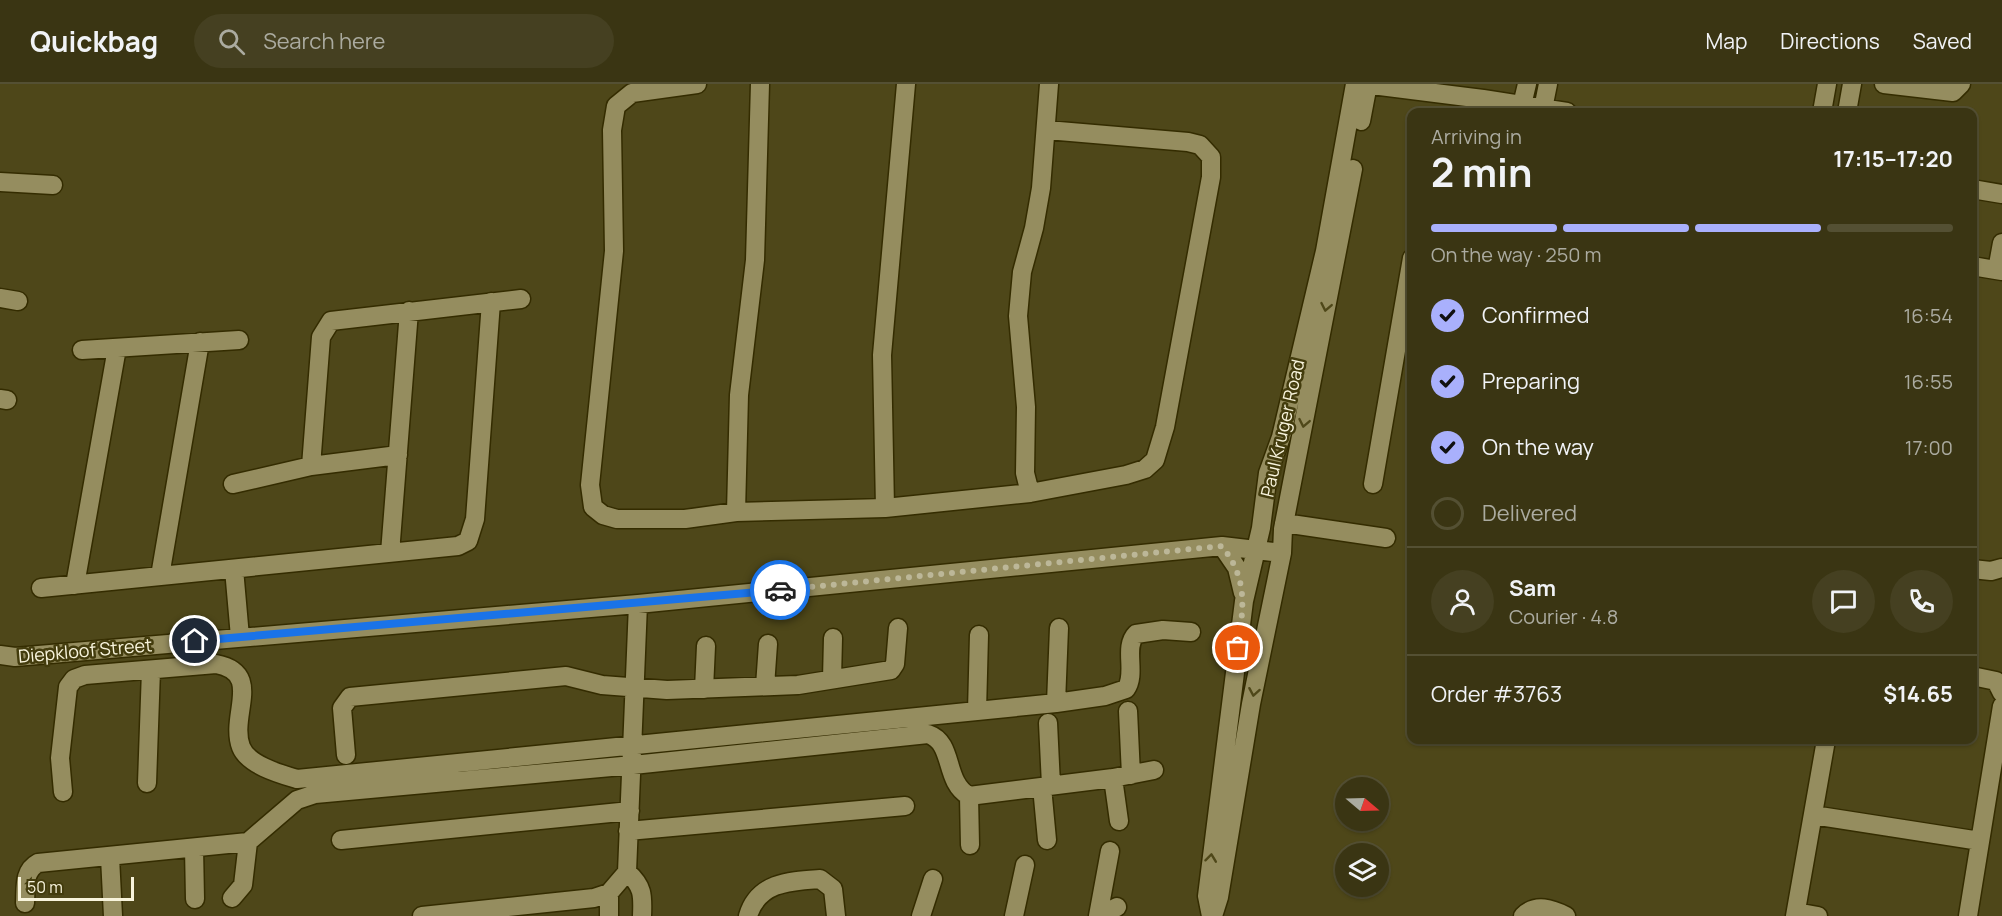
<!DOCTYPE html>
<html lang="en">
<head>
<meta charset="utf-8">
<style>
  body { margin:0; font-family:Manrope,sans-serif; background:#454021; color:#f1f3f6; height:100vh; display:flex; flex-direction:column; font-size:22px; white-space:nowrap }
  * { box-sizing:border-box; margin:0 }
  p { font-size:20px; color:#ababa0 }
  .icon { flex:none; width:33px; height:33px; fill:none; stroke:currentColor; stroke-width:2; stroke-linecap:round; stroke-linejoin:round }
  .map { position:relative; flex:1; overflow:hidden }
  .side { position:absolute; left:1407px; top:24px; width:570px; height:636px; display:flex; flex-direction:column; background:#3a3513; border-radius:12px; box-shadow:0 2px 4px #0004,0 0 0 2px #545033 }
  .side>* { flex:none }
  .needle { width:39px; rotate:109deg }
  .fabs { position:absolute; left:1335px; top:693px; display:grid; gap:12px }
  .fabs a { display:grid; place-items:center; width:54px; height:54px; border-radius:50%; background:#3a3513; box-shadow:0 2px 4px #0004,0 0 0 2px #545033; font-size:30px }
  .scale { position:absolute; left:18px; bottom:15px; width:116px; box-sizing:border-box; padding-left:6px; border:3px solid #f8f4dc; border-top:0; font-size:16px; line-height:21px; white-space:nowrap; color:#f8f4dc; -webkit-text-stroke:4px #433c0d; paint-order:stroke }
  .pin { position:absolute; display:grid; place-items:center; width:51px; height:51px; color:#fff; margin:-26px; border:3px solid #fff; border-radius:50%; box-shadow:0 2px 6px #0007 }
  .courier { position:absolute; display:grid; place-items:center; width:60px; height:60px; margin:-30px; border:4px solid #1a73e8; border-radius:50%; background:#fff; color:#222; box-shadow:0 2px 8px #0007 }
  .headline em { font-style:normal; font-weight:700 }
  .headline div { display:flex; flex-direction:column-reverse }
  .headline { display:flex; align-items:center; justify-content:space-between; height:102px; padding:0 24px }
  h1 { font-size:39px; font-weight:700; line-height:45px }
  .bar { display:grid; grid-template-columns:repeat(4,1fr); gap:9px 6px; align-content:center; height:72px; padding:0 24px }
  .bar i { height:8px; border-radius:4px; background:#545033 }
  .bar .current { background:#a9b0fc }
  .bar p { grid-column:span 4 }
  .line { display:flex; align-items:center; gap:15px; padding:0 24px; border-top:2px solid #545033 }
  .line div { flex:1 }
  .round { display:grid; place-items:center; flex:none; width:63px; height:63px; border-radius:32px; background:#454021 }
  ol { padding:0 24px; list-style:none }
  li { display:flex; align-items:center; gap:18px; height:66px }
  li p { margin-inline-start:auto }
  li .icon { padding:6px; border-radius:50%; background:#a9b0fc; color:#111; stroke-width:4 }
  li:last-child { color:#ababa0 }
  li i { width:33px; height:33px; border:3px solid #545033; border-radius:50% }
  header { display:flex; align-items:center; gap:36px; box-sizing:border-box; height:84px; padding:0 30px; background:#3a3513; border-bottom:2px solid #545033 }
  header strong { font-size:28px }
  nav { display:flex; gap:33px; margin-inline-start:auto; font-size:21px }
  .search { width:420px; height:54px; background:#454021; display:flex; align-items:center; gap:15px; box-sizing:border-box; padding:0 21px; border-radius:33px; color:#ababa0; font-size:22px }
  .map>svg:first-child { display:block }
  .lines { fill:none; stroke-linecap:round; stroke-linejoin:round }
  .minor-casing { stroke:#342c00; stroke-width:21 }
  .minor { stroke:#958d5f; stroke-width:18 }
  .oneway { stroke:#4f4819 }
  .done { stroke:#bcb798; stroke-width:6; stroke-dasharray:0 10.8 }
  .route { stroke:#1a73e8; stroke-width:8 }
  .labels { text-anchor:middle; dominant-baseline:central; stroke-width:5; stroke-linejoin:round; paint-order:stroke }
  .street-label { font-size:18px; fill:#f8f4dc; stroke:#433c0d }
</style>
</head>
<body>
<header>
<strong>Quickbag</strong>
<div class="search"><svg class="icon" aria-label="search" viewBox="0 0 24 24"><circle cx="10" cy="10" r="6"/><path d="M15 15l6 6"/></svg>Search here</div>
<nav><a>Map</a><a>Directions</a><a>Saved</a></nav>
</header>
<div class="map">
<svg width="2002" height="832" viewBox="0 0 2002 832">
  <rect width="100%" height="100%" fill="#4e4719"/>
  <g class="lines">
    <g class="minor-casing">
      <path id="minor" d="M697 0 632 9 616 22 612 46 614 167 590 401 593 423 603 431 617 435H685L736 428 885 424 1030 409 1126 391 1145 385 1155 376 1165 343 1211 93V73L1200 61 1188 58 1047 46
        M1364 0 1483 15 1567 28
        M1884 0 1953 8 1961 0
        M1522 21 1527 0
        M1543 25 1548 0
        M1822 28 1827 0
        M1847 28 1852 0
        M1361 37 1368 0
        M0 98 53 101
        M1972 105 2002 110
        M1972 182 2002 187
        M1997 186 2002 159
        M0 214 18 217
        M82 266 239 256
        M0 315 7 316
        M311 382 321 253 331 237 521 215
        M233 400 311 382 398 371
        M1373 400 1412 174
        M1030 409 1025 389 1026 323 1018 232 1022 188 1034 144 1041 104 1049 0
        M885 424 882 271 906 0
        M736 428 739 311 755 176 760 0
        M1284 439 1386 454
        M1222 462 1237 484 1243 509
        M390 469 409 227
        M234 485 240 553
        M1972 485 1991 487 2002 484
        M160 492 200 258
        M75 501 117 264
        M41 504 458 462 468 457 475 435 491 218
        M0 571 15 573 638 520 1222 462 1282 469
        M1972 592 1996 597 2002 609
        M832 595 833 554
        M765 602 768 560
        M704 605 706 562
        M1056 619 1105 612 1126 605C1137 590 1123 563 1136 550L1163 546 1191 548
        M977 627 1056 619 1059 544
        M1128 627 1131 691
        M1048 639 1051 701
        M346 671 342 624 350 613 566 592 602 601 667 606 798 601 891 586 895 580 898 544
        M1113 694 1119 737
        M147 699 151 586
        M1042 703 1047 756
        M63 708 60 674 68 603 74 595 85 591 216 580C264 589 229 631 241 663 248 681 280 690 297 695L977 627 979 551
        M969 712 970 761
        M1813 731 1980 757
        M628 747 905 722
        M341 756 630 727
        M194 764 195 815
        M110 773 113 832
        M627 788C643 802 643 811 642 832
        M609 809V832
        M232 814 243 801 248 758 297 716 315 710 633 681 928 650C955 659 943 697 969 712L1113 694 1154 686
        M25 819C26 804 23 787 38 779L248 758
        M1796 828 1818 832
        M422 832 594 814 609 809 627 788 638 520
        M748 832C758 798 790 797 820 795L833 805 836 832
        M921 832 933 795
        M1014 832 1025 781
        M1098 832 1110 767
        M1099 832 1117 823
        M1211 832 1207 812 1244 517 1261 444 1268 389 1281 353 1325 167 1355 0
        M1213 832 1219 813 1251 620 1282 469 1283 445 1353 85
        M1523 832C1536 819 1552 825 1566 832
        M1795 832 1826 656
        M1968 832 2002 622"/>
    </g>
    <use href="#minor" class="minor"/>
  </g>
  <defs><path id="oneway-chevron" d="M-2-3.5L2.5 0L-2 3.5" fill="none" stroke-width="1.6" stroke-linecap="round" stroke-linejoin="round" transform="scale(1.5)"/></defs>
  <g class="oneway">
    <use href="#oneway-chevron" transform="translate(1326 223) rotate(101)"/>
    <use href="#oneway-chevron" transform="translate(1304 339) rotate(101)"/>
    <use href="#oneway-chevron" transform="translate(1254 608) rotate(100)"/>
    <use href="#oneway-chevron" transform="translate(1211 774) rotate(-83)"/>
  </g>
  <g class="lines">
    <path class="done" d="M780 506 1222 462C1249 497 1243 523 1238 564"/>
    <path class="route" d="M195 557 780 506"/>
  </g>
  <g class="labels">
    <g class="street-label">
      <text transform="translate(1282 344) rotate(-77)">Paul Kruger Road</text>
      <text transform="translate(85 566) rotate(-5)">Diepkloof Street</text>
    </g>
  </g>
</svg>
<div class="fabs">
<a><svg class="needle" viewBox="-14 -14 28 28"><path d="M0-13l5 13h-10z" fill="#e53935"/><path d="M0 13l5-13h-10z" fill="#ababa0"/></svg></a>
<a><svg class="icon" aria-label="layers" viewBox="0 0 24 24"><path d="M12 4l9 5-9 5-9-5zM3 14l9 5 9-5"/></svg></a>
</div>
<div class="scale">50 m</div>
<div class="pin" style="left:1238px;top:564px;background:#ea580c"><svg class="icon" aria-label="bag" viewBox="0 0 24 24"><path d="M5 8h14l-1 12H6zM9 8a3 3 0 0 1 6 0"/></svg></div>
<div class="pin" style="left:195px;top:557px;background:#1f2937"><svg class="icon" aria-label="home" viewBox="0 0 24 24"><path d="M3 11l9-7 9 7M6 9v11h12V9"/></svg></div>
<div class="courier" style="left:780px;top:506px"><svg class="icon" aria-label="car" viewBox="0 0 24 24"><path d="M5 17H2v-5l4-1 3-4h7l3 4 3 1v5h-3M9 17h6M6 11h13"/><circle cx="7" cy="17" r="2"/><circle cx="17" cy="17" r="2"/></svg></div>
<section class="side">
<div class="headline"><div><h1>2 min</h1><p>Arriving in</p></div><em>17:15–17:20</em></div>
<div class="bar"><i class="current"></i><i class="current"></i><i class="current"></i><i></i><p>On the way · 250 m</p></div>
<ol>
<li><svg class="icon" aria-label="check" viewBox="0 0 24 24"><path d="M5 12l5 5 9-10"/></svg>Confirmed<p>16:54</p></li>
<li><svg class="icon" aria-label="check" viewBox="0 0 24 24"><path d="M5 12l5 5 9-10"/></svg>Preparing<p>16:55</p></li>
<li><svg class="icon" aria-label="check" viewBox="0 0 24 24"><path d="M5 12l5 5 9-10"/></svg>On the way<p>17:00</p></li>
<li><i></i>Delivered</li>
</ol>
<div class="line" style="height:108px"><a class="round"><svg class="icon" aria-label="person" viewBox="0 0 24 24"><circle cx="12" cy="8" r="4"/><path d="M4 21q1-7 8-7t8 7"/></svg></a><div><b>Sam</b><p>Courier · 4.8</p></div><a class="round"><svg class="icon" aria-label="chat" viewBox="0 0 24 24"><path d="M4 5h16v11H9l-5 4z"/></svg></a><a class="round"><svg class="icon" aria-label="phone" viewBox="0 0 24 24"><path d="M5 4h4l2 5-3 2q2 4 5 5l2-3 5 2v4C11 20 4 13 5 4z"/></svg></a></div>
<div class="line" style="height:78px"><div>Order #3763</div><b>$14.65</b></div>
</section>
</div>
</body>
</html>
